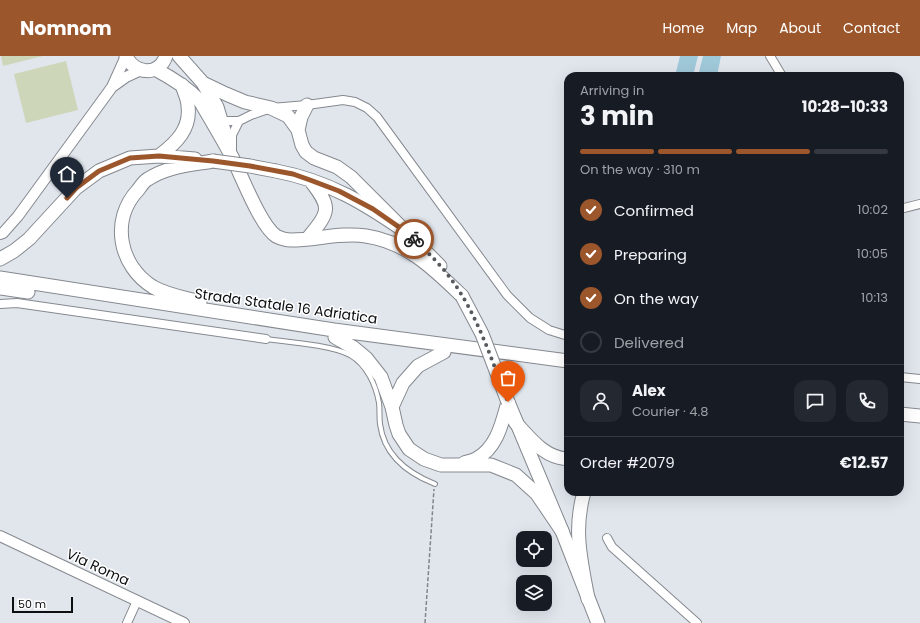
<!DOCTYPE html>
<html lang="en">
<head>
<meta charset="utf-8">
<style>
  body { margin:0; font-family:Poppins,sans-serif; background:#242831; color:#f1f3f6; height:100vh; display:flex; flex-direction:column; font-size:15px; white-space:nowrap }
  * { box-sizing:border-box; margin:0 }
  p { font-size:13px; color:#9ea1a6 }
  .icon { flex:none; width:22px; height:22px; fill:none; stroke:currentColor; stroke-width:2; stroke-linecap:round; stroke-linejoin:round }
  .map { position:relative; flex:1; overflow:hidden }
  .panel { position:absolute; left:564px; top:16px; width:340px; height:424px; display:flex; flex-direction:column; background:#171b24; border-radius:12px; box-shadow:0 4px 16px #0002 }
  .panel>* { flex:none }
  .controls { position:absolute; left:516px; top:475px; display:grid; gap:8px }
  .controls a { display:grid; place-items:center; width:36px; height:36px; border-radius:8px; background:#171b24; box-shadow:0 4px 16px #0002; font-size:20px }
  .scale { position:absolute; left:12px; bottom:10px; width:61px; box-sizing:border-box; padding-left:4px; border:2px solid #0c0e10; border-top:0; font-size:11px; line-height:14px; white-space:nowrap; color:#0c0e10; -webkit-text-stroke:3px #fff; paint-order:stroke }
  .pin { position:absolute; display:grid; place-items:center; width:34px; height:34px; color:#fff; margin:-41px -17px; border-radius:50% 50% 50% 0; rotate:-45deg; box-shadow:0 0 4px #0007 }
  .pin .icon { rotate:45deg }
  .courier { position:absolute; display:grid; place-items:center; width:40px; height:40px; margin:-20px; border:3px solid #9c562c; border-radius:50%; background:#fff; color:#222; box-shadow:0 1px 5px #0007 }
  .head em { font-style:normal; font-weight:700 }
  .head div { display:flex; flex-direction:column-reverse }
  .head { display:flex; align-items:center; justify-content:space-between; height:68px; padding:0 16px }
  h1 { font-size:26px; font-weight:700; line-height:30px }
  .bar { display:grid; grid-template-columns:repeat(4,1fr); gap:6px 4px; align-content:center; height:48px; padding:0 16px }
  .bar i { height:5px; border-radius:3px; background:#363941 }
  .bar .current { background:#9c562c }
  .bar p { grid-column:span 4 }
  .line { display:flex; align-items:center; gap:10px; padding:0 16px; border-top:1px solid #363941 }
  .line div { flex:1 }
  .round { display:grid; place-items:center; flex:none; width:42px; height:42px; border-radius:12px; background:#242831 }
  ol { padding:0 16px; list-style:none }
  li { display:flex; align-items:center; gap:12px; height:44px }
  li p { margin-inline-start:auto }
  li .icon { padding:4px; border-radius:50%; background:#9c562c; color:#fff; stroke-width:4 }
  li:last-child { color:#9ea1a6 }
  li i { width:22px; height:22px; border:2px solid #363941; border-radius:50% }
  header { display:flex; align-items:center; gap:24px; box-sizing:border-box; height:56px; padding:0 20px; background:#9c562c; color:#fff }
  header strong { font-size:19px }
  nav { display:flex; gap:22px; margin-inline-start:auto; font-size:14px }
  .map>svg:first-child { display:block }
  .green { fill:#ced6ba }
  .water { fill:#9fc8d9 }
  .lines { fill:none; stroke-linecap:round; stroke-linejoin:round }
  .service-casing { stroke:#85898f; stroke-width:6 }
  .minor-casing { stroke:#85898f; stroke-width:10 }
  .tertiary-casing { stroke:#85898f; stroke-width:12 }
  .primary-casing { stroke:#85898f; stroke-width:15 }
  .trunk-casing { stroke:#85898f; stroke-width:15 }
  .path { stroke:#82868a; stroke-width:1.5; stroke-dasharray:4 2; stroke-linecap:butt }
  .service { stroke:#fff; stroke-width:4 }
  .minor { stroke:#fff; stroke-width:8 }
  .tertiary { stroke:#fff; stroke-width:10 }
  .primary { stroke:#fff; stroke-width:13 }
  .trunk { stroke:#fff; stroke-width:13 }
  .primary-bridge-casing { stroke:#85898f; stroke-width:15; stroke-linecap:butt }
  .trunk-bridge-casing { stroke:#85898f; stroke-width:15; stroke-linecap:butt }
  .primary-bridge { stroke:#fff; stroke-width:13 }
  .trunk-bridge { stroke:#fff; stroke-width:13 }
  .done { stroke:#575a5d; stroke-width:4; stroke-dasharray:0 7.2 }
  .route { stroke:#9c562c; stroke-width:5 }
  .labels { text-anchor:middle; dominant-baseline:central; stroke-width:3; stroke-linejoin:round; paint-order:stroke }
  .street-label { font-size:14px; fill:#0c0e10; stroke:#fff }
</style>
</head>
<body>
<header>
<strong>Nomnom</strong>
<nav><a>Home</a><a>Map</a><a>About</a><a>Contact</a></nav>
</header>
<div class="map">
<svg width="920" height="567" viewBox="0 0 920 567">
  <rect width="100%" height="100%" fill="#e1e6ed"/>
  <path class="green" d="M1 0H43L3 10Z
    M66 5 78 54 26 67 14 18Z"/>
  <path class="water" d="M680 0H698L693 20H675Z
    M703 0H721L717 20H698Z"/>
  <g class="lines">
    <g class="service-casing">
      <path id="service" d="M266 283C289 286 331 289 350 299 367 309 376 329 379 347 380 354 379 361 380 368 384 399 407 417 435 428"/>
    </g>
    <g class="minor-casing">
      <path id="minor" d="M770 0 782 20
        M217 65H239L251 59 271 52 307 49 343 44 355 46 367 52 377 61 507 239 530 262 549 274 568 280
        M232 97V79L239 65
        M900 153 920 148
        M0 248 17 247 266 283
        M900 321 920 323
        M607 482 612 491 697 567
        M127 567 137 545"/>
    </g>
    <g class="tertiary-casing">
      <path id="tertiary" d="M112 31 126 21 141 14
        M0 178 3 177 18 160 112 31 126 0
        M0 480 184 567"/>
    </g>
    <g class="primary-casing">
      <path id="primary" d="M126 0C134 18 159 21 166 0
        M179 0 203 27 217 51 226 81
        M155 13C172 22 187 31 200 45 211 64 222 82 232 101 242 120 260 169 276 180 280 182 287 184 291 184 316 184 341 176 366 180 407 186 434 213 462 240
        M203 27 226 38 245 46 271 52 288 60 298 74 302 89 306 96 314 102 337 111 351 121 440 210
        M298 74 301 61 307 49
        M508 346 562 475 598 567"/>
    </g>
    <g class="trunk-casing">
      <path id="trunk" d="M159 100C176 87 191 73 188 50 188 43 184 36 182 29
        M276 115C329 125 366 148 409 178
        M308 182C330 155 332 152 310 124
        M0 203 14 195 29 183 76 132 99 115 130 102 159 100 195 103
        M0 222 334 274 568 305
        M0 232 28 236
        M200 246C185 242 167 239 153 231 119 210 110 164 138 134 141 130 144 125 148 123 168 110 191 109 213 105
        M335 281 354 292 366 302 381 321 392 351 396 369 399 378 409 393 424 403 441 409H491L516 419 537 438 562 475
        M392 351 403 327 418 310 444 296
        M900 358 920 360
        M515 366C530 382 544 402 568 403
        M464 407C467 406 472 405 476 403 497 392 502 367 508 346
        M584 436C573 475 581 504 588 543"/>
    </g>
    <path class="path" d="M425 567 434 433"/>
    <use href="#service" class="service"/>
    <use href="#minor" class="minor"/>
    <use href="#tertiary" class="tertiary"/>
    <use href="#primary" class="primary"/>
    <use href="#trunk" class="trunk"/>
    <g class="primary-bridge-casing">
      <path id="primary-bridge" d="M462 240 482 278 508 346"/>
    </g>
    <g class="trunk-bridge-casing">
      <path id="trunk-bridge" d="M213 105 250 110 276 115"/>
    </g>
    <use href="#primary-bridge" class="primary-bridge"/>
    <use href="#trunk-bridge" class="trunk-bridge"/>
  </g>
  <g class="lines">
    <path class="done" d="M414 183C426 195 438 206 448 219 477 256 491 303 508 346"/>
    <path class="route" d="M67 142 76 132 99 115 130 102 159 100 213 105 250 110 293 118 310 124 339 135 373 153 409 178 414 183"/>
  </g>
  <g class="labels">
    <g class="street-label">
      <text transform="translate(286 250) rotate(8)">Strada Statale 16 Adriatica</text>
      <text transform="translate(98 511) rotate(25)">Via Roma</text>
    </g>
  </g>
</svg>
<div class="controls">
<a><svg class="icon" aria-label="locate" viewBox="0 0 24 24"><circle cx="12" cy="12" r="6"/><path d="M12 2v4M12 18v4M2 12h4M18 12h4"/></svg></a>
<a><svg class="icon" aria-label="layers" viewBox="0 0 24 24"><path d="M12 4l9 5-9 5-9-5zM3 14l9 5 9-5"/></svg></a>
</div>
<div class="scale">50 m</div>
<div class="pin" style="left:508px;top:346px;background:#ea580c"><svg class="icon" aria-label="bag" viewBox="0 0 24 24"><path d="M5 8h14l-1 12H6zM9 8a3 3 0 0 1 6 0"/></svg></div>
<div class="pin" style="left:67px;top:142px;background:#1f2937"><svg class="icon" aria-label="home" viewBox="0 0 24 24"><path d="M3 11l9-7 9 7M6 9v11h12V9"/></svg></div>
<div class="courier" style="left:414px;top:183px"><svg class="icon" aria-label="bike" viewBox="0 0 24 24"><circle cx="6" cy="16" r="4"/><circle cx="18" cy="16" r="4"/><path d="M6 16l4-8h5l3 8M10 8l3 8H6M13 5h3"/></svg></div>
<section class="panel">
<div class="head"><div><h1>3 min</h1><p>Arriving in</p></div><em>10:28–10:33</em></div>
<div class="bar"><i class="current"></i><i class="current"></i><i class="current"></i><i></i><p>On the way · 310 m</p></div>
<ol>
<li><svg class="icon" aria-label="check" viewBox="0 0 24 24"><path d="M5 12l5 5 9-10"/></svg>Confirmed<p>10:02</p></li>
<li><svg class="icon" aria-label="check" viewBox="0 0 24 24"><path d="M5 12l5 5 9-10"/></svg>Preparing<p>10:05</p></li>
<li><svg class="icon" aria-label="check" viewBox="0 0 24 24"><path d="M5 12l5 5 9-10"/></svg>On the way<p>10:13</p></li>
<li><i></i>Delivered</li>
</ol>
<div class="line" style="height:72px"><a class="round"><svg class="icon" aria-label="person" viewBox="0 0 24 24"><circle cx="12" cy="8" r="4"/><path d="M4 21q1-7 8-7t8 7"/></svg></a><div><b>Alex</b><p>Courier · 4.8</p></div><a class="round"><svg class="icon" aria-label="chat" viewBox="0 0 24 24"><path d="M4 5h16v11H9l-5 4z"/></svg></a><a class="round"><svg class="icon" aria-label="phone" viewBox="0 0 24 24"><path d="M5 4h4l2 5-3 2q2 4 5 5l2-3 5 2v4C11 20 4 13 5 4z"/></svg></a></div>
<div class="line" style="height:52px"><div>Order #2079</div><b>€12.57</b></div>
</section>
</div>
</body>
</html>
